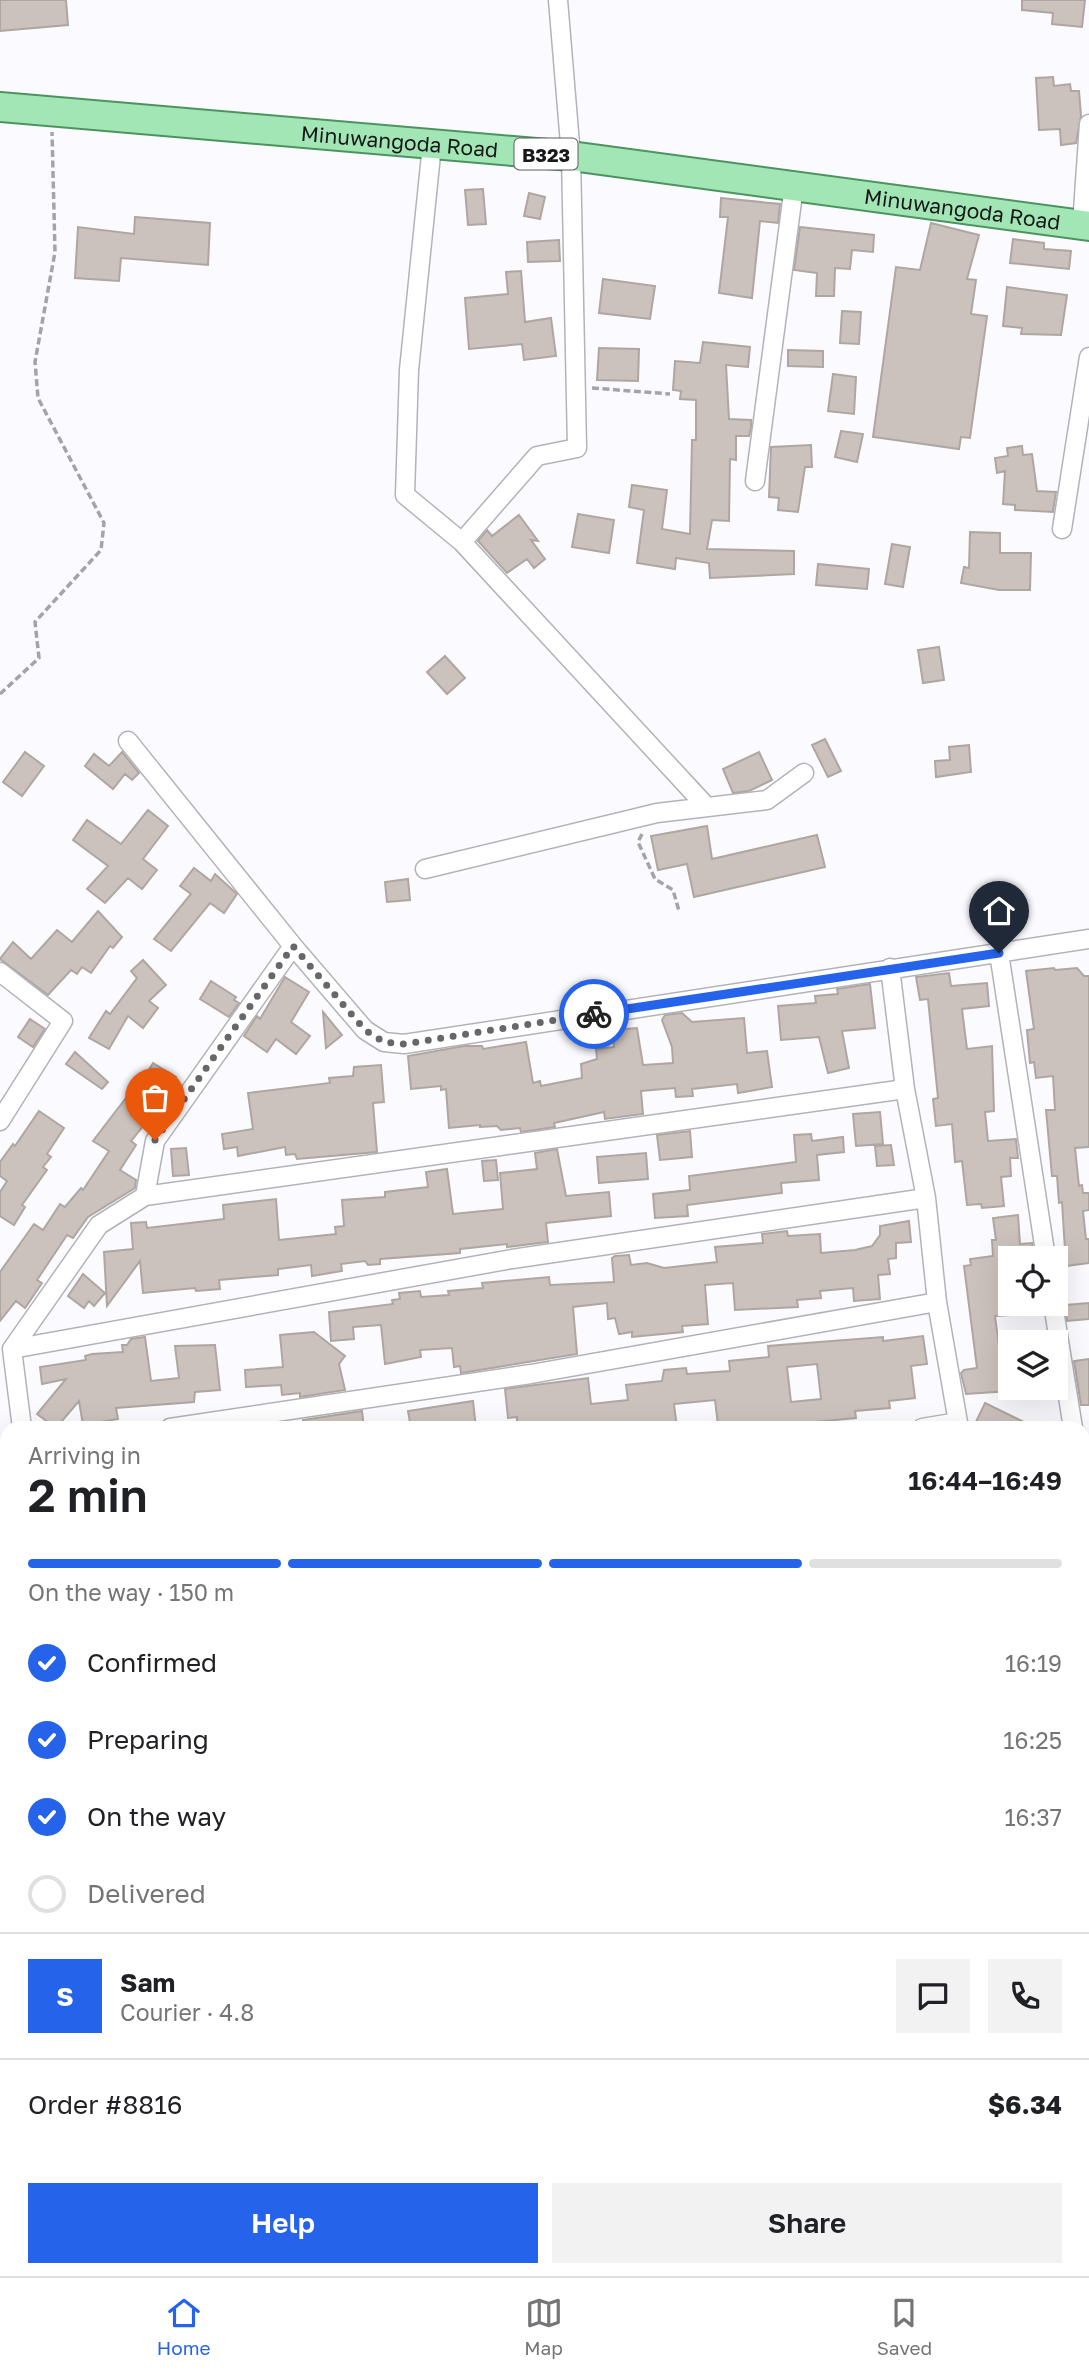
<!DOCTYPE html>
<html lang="en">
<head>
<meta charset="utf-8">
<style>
  body { margin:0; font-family:"Golos Text",sans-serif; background:#f2f2f2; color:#202124; height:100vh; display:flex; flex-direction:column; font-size:26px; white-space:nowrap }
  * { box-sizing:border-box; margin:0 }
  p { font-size:23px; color:#757577 }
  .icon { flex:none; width:38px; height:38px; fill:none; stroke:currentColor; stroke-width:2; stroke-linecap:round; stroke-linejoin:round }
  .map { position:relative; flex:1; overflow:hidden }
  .panel { position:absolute; left:0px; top:1421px; width:1090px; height:856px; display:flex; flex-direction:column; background:#fff; border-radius:21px 21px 0 0; box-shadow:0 7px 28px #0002 }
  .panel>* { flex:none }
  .tools { position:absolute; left:998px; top:1246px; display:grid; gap:14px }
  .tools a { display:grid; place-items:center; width:70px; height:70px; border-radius:0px; background:#fff; box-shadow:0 7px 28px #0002; font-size:35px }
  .pin { position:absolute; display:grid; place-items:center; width:60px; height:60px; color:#fff; margin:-72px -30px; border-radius:50% 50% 50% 0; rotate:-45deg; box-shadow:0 0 7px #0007 }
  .pin .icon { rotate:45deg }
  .courier { position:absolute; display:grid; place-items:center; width:70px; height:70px; margin:-35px; border:5px solid #2563eb; border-radius:50%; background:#fff; color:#222; box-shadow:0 2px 9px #0007 }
  .headline em { font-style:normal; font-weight:600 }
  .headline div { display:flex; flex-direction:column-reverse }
  .headline { display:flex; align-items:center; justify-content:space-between; height:119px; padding:0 28px }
  h1 { font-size:46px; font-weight:600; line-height:52px }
  .bar { display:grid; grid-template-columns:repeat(4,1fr); gap:10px 7px; align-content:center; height:84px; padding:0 28px }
  .bar i { height:9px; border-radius:5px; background:#e0e0e0 }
  .bar .active { background:#2563eb }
  .bar p { grid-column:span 4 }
  .line { display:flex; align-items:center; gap:18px; padding:0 28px; border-top:2px solid #e0e0e0 }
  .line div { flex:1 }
  .round { display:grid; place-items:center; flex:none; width:74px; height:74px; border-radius:0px; background:#f2f2f2 }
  ol { padding:0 28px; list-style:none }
  li { display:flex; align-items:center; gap:21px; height:77px }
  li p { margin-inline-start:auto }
  li .icon { padding:7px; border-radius:50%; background:#2563eb; color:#fff; stroke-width:4 }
  li:last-child { color:#757577 }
  li i { width:38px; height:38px; border:4px solid #e0e0e0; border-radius:50% }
  .cta { display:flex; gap:14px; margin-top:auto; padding:14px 28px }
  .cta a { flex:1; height:80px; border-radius:0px; background:#2563eb; color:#fff; font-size:28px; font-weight:600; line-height:80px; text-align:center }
  .cta a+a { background:#f2f2f2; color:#202124 }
  .tab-bar { display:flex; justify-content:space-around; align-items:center; height:98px; border-top:2px solid #e0e0e0; background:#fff; font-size:19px; color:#757577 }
  .tab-bar a { display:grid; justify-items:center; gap:4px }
  .tab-bar .active { color:#2563eb }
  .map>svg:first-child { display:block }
  .green { fill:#cce5c2 }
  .building { fill:#cbc2bd; stroke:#afa6a0; stroke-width:2; fill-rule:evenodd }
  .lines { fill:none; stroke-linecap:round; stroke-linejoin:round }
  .lane-casing { stroke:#b2b2bb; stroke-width:12 }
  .street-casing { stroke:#b2b2bb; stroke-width:21 }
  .primary-casing { stroke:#4b945f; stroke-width:32 }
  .path { stroke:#a4a4a7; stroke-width:3.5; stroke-dasharray:7 3.5; stroke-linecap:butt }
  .lane { stroke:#fff; stroke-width:9 }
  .street { stroke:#fff; stroke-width:18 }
  .primary { stroke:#a3e6b5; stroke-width:28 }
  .done { stroke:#67676b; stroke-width:7; stroke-dasharray:0 12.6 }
  .route { stroke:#2563eb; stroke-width:9 }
  .labels { text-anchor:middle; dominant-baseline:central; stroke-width:6; stroke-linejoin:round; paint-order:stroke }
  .shield { fill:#fff; stroke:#5d5d5f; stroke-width:2 }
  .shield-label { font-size:19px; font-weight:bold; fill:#18181b }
  .street-label { font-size:21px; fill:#18181b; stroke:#fff }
</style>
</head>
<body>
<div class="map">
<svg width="1089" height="2276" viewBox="0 0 1089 2276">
  <rect width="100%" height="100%" fill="#fbfbff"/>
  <path class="green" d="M456 2270H738L739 2276H457Z"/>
  <path class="building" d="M0 0H66L68 25 0 31Z
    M1022 0H1085L1082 27 1052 24 1053 13 1022 10Z
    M1053 77 1054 86 1070 84 1071 91H1079L1081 116 1076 143 1061 145 1060 129 1039 130 1036 78Z
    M483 189 486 224 468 225 465 190Z
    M529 193 545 197 540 219 524 216Z
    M721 198 780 204 778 223 760 221 752 298 719 293 728 217H720Z
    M135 217 210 223 208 265 121 258 119 281 75 278 78 227 134 234Z
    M931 223 979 235 967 279 976 280 971 314 987 316 970 438 961 437 959 449 873 437 896 267 920 270Z
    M800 227 874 235 873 252 852 250 850 269 835 268 834 296H816L817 273 794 270Z
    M1013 239 1044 243V249L1071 251 1069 269 1010 263Z
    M559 240 560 261 528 262 527 242Z
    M521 271 525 322 551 318 556 356 524 360 522 344 469 349 465 298 508 294 506 272Z
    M603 279 655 286 650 319 599 313Z
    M1007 287 1067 295 1061 335 1021 334 1022 328 1003 326Z
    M842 311 861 312 859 344 840 343Z
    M703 342 750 347 748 367 726 365 729 419 751 420V428L749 436H736V460L730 459 729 521 712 520 707 549 794 551V574L710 578 709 563 676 558 675 569 637 563 644 510 629 507 632 485 667 490 662 529 690 534 692 440H696V400L680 399 681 391 673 390 675 361 700 363Z
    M599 348 639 349 638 381 597 380Z
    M788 350 823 351V367L788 366Z
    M833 374 856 377 854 414 828 411Z
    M841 431 863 434 857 462 835 457Z
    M811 445 812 467H805L798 512 778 510 779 498 769 497 771 447Z
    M1022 446 1023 455 1032 454 1037 491 1056 492 1053 512 1015 510V505L1003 504 1005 471 997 473 995 458 1008 456 1007 448Z
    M578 514 614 520 609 553 572 547Z
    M519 515 538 541 531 540 545 559 534 568 527 559 507 573 478 541 487 530 492 536Z
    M970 532 1000 533V553H1031L1030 590H999L961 583 964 567 969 568Z
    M892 544 910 547 903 587 885 584Z
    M818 564 869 569 867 589 816 585Z
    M939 647 944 680 923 683 918 650Z
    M445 656 465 678 447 694 427 672Z
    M825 739 841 771 828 777 812 745Z
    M969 745 971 772 936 777 935 761 950 760 949 747Z
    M25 752 44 766 22 796 3 782Z
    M122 752 139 773 132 780 125 774 113 789 85 766 94 754 109 766Z
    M759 752 772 780 749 791 733 793 723 769Z
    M148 810 168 826 143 859 157 870 142 889 128 878 105 903 87 889 108 866 73 840 87 820 121 844Z
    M707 826 712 859 817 835 825 867 694 897 687 864 658 870 651 836Z
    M194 868 211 881 215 874 237 894 224 913 210 903 171 951 154 939 191 894 180 886Z
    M408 879 410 900 387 902 385 882Z
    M98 911 122 937 113 948 110 946 91 973 82 967 77 974 71 970 48 995 0 959 13 942 31 959 57 930 72 942Z
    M143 960 166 985 149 1001 158 1008 143 1028 128 1016 109 1049 89 1038 106 1011 110 1014 137 978 131 971Z
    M1054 968 1055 970 1077 968 1084 976H1089V1147L1075 1148 1079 1186 1082 1185 1083 1193H1089V1210L1083 1211 1086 1239H1089V1263L1066 1266 1062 1202 1059 1203 1057 1176H1052L1046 1110H1055L1053 1076 1036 1078 1034 1062 1030 1063 1027 1030 1034 1029 1026 971Z
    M949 973 951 986 987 983 989 1006 962 1009 967 1049 992 1046 994 1111 985 1112 988 1141 1016 1139 1018 1158H1010L1011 1176 1001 1177 1004 1206 982 1208 981 1204 967 1205 962 1161 955 1162 952 1124 936 1126 933 1099 938 1098 928 999 920 1000 916 977Z
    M285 977 309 992 291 1022 310 1036 296 1054 276 1039 267 1052 244 1036 257 1016 260 1019Z
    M211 981 236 997 234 1000 239 1003 229 1017 200 999Z
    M870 984 875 1028 842 1031 849 1068 828 1073 819 1037 781 1040 778 1006 816 1003 815 996 838 994 837 989Z
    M323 1012 342 1035 326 1048Z
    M682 1013 692 1022 744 1018 747 1053 767 1051 772 1087 738 1093 737 1084 692 1089 693 1096 676 1097 675 1088 641 1091 643 1114 605 1119 604 1112 554 1123 555 1127 521 1132 520 1128 501 1130 497 1126 480 1127V1125L449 1128 446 1089 441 1090V1086L411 1089 408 1056 464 1046H482L483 1049 526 1042 533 1083 540 1081 541 1086 582 1078 581 1064 597 1059 596 1049 614 1047 612 1030 637 1028 643 1065 673 1063 672 1047 662 1020 665 1015Z
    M30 1019 45 1029 33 1047 18 1037Z
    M75 1052 108 1082 102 1089 66 1064Z
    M153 1063 176 1077 166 1092 169 1094 131 1141 136 1145 120 1170 136 1180 135 1188 88 1217 73 1238 67 1235 37 1280 42 1283 25 1308 16 1301 0 1321V1272L34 1224 43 1230 60 1204 65 1207 81 1188 83 1190 109 1151 93 1141 132 1090 135 1092Z
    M381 1065 384 1102 373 1103 377 1152 297 1159 295 1154 286 1155 285 1147 238 1156 237 1147 224 1149 222 1134 253 1129 248 1093 330 1083 329 1078 353 1076 354 1067Z
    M39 1111 64 1128 47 1154 51 1157 43 1167 47 1170 22 1205 25 1207 14 1225 0 1216V1192L7 1181 0 1176V1162L13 1144 15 1146Z
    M880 1112 883 1144 856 1146 853 1114Z
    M690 1131 692 1157 660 1160 657 1135Z
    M811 1134 812 1141 843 1137 844 1152 817 1155 819 1180 781 1183 782 1193 687 1205 688 1216 655 1218 653 1194 690 1190 689 1176 796 1162 794 1135Z
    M891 1145 894 1165 877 1166 875 1146Z
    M186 1148 189 1175 173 1176 171 1149Z
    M557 1149 566 1196 609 1192 611 1216 546 1223 548 1242 507 1247V1244L460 1249V1253L380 1259V1264L368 1265 365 1261 341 1264 342 1271 312 1276 311 1265 278 1269V1275L219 1280 220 1289 196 1291 195 1288 143 1293 140 1261 107 1306 104 1252 133 1249 131 1223 146 1222 147 1228 224 1219 223 1205 276 1199 279 1240 336 1234 335 1227 344 1226 342 1200 385 1197V1192L428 1187 426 1172 447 1169 453 1214 503 1209 500 1173 537 1169 535 1153Z
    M646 1153 648 1179 599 1183 597 1157Z
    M496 1160 498 1180 484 1181 482 1161Z
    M1018 1215 1020 1244 1032 1243 1035 1258H1010V1315L995 1316 999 1346 1010 1345V1391L966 1394 961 1373 964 1370 977 1368 964 1266 971 1265 970 1259 993 1256 992 1240H996L993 1218Z
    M909 1221 911 1242 896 1243V1258L888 1259 890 1274 878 1275 880 1299 854 1301 853 1288 820 1291 821 1298 797 1300 798 1307 735 1310 733 1283 705 1285 708 1324 682 1326 683 1332 632 1337V1332L619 1334 615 1318 608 1319 607 1303 573 1307 577 1354 461 1373 460 1366 454 1367 452 1348 420 1350 421 1357 385 1364 381 1325 353 1327 354 1339 331 1341 329 1312 393 1304 392 1300 400 1299 399 1293 420 1291 421 1297 449 1295 448 1291 483 1288 482 1283 549 1277 550 1285 614 1282 612 1258 615 1256 629 1255 631 1265 647 1263 664 1268 717 1262 715 1247 763 1243 762 1234 787 1231 788 1236 820 1234 821 1253 855 1250 872 1246 880 1235V1226Z
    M83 1274 105 1293 94 1306 89 1301 84 1308 68 1296Z
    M1089 1303V1319L1067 1321 1066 1305Z
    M314 1332 345 1356 339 1364 345 1390 300 1397V1393L282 1395 281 1385 246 1387 245 1370 283 1367 280 1335Z
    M923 1336 927 1364 911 1366 915 1398 889 1401 890 1408 855 1411 856 1418 751 1428 750 1423 718 1425 715 1400 674 1404 677 1428H517V1417L508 1418 505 1389 588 1378 591 1404 628 1400 626 1385 662 1381 664 1370 686 1368 687 1374 730 1371 729 1361 769 1357 768 1346 883 1337V1341ZM817 1364 821 1399 791 1402 787 1367Z
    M145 1337 151 1381 179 1378 175 1346 215 1345 220 1390 195 1392 194 1402 116 1408 118 1419 83 1425 79 1401 56 1428 37 1414 66 1379 42 1384 40 1367 86 1360 85 1356 92 1354 123 1352 122 1345H127L131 1339Z
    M1089 1359V1405H1081L1074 1361Z
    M473 1401 476 1428H411L408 1411Z
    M985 1403 1036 1428H973Z
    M362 1411 364 1428H304L303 1420Z"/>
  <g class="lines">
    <g class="lane-casing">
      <path id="lane" d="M450 2270 451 2276"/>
    </g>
    <g class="street-casing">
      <path id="street" d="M432 145 409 370 405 495 462 542 706 806
        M1082 225 1089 124
        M755 481 794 186
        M1062 529 1089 357
        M462 542 537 456 577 448 571 156 558 0
        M128 741 293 946 365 1030 384 1042 404 1044 1089 939
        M425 869 657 813 767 800 804 773
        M999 953 1046 1258
        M890 968 905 1089 926 1198 937 1302 959 1428
        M0 972 63 1021 0 1121
        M145 1196 905 1089
        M1053 1304 1073 1428
        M12 1349 512 1259 926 1198
        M22 1428 12 1349 99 1225 145 1196 155 1141 293 946
        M170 1428 531 1374 937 1302
        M922 1428 958 1422
        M1083 1494 1089 1531
        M1083 1562H1089
        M0 2136 7 2184
        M1083 2179 1089 2196
        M20 2270V2276
        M162 2270 163 2276
        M821 2270V2276
        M988 2270 989 2276"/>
    </g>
    <g class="primary-casing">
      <g id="primary">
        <path id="s1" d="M0 107 571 156 1089 226"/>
        <path d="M1083 2252 1089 2251"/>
        <path d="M913 2276 958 2270"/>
      </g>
    </g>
    <path class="path" d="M592 388 670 394
      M0 694 39 658 35 622 101 550 104 523 38 398 35 362 55 252 52 132
      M642 834 638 842 655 879 673 890 679 911"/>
    <use href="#lane" class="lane"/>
    <use href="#street" class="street"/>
    <use href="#primary" class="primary"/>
  </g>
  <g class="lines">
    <path class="done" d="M155 1140 293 946 365 1030 384 1042 404 1044 594 1014"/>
    <path class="route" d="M594 1014 999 953"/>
  </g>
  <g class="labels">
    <rect class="shield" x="514.5" y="138.5" width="63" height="31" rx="5"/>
    <g class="shield-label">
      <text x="546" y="154">B323</text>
    </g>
    <g class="street-label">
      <text stroke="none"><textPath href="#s1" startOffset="401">Minuwangoda Road</textPath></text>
      <text stroke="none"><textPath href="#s1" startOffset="968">Minuwangoda Road</textPath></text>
    </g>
  </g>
</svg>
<div class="tools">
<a><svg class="icon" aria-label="locate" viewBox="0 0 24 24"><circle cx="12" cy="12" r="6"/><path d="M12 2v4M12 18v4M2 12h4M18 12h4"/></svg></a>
<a><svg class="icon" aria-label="layers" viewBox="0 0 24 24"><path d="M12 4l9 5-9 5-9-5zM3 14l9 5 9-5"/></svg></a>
</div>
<div class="pin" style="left:155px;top:1140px;background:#ea580c"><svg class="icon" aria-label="bag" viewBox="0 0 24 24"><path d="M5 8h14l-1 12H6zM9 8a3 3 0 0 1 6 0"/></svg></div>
<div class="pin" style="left:999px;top:953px;background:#1f2937"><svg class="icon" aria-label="home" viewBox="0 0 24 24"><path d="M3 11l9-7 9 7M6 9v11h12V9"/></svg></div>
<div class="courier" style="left:594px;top:1014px"><svg class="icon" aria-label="bike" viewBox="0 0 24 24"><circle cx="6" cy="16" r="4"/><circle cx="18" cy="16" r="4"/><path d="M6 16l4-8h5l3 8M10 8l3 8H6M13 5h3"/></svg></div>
<section class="panel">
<div class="headline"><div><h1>2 min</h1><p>Arriving in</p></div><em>16:44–16:49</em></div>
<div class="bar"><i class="active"></i><i class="active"></i><i class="active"></i><i></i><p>On the way · 150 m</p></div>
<ol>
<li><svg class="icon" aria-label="check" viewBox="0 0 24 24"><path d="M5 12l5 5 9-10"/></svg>Confirmed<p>16:19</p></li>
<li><svg class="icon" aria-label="check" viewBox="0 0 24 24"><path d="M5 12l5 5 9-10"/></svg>Preparing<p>16:25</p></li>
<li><svg class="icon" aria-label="check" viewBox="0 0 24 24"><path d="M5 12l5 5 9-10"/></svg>On the way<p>16:37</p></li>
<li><i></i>Delivered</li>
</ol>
<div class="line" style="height:126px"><b class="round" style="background:#2563eb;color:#fff">S</b><div><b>Sam</b><p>Courier · 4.8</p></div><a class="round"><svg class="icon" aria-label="chat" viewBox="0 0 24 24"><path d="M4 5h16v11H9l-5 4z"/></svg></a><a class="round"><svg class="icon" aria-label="phone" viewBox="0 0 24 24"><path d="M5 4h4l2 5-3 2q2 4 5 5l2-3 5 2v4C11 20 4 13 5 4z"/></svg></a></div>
<div class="line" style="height:91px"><div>Order #8816</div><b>$6.34</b></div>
<div class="cta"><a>Help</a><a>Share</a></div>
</section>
</div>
<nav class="tab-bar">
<a class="active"><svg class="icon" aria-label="home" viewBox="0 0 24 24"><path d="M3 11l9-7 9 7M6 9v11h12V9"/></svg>Home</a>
<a><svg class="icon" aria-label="map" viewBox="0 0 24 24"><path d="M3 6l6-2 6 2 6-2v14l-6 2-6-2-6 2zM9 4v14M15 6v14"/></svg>Map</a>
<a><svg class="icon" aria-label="saved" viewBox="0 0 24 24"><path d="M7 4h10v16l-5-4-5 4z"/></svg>Saved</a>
</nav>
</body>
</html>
